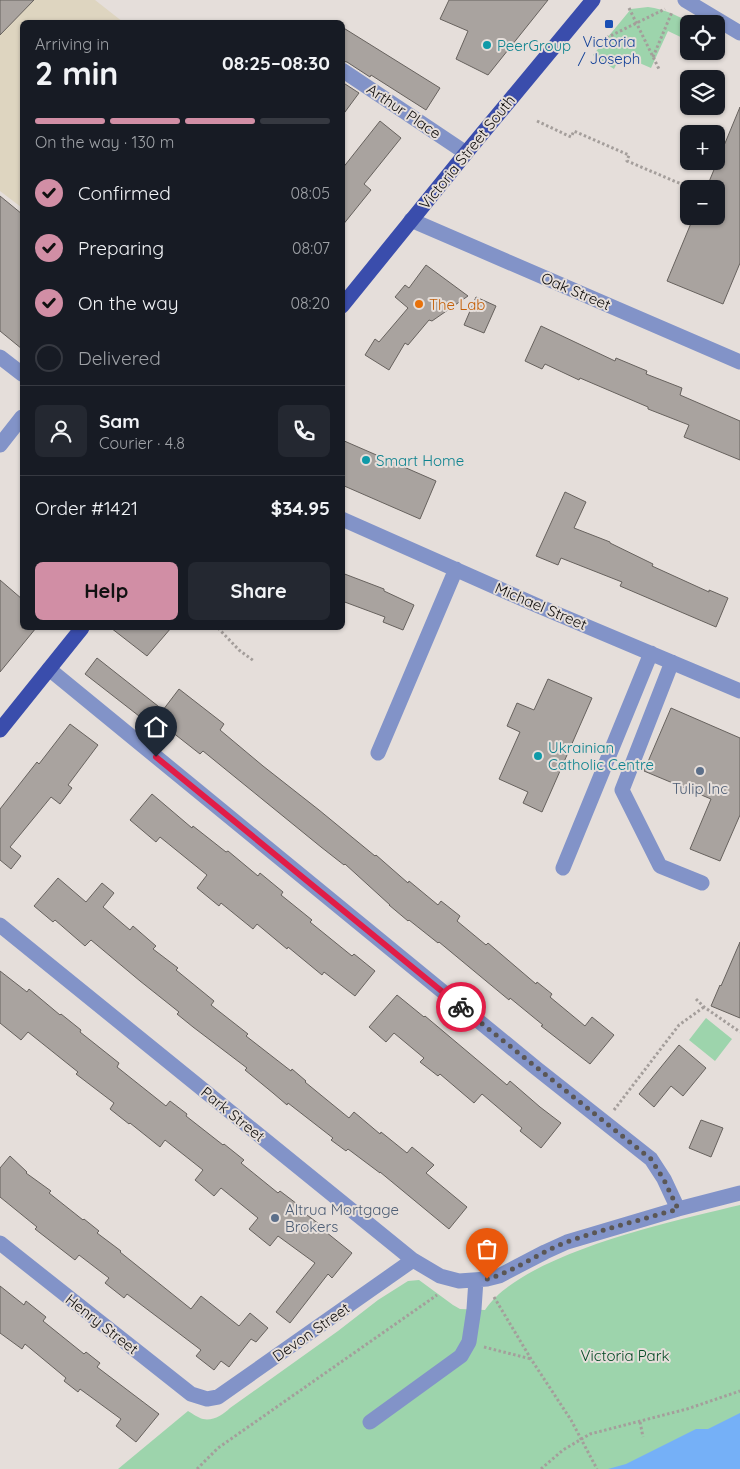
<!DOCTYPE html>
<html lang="en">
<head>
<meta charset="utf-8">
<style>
  body { margin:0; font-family:Quicksand,sans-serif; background:#242831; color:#f1f3f6; height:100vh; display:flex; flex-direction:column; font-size:19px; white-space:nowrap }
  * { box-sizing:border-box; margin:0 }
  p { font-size:16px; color:#9ea1a6 }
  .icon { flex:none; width:28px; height:28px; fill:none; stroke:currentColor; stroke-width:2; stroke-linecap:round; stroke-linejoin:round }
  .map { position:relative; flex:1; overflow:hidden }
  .details { position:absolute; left:20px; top:20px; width:325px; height:610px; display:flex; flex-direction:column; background:#171b24; border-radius:8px; box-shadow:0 1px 4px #0004 }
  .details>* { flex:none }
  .tools { position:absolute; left:680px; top:15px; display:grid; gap:10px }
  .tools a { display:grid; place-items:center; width:45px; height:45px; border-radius:8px; background:#171b24; box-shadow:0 1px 4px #0004; font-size:25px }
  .pin { position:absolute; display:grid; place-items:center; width:42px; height:42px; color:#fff; margin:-51px -21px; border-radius:50% 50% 50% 0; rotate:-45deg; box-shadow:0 0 5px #0007 }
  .pin .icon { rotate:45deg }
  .courier { position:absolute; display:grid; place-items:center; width:50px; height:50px; margin:-25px; border:4px solid #e11d48; border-radius:50%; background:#fff; color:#222; box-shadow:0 1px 6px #0007 }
  .headline em { font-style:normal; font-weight:800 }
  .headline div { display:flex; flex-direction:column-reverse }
  .headline { display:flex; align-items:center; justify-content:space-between; height:85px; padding:0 15px }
  h1 { font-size:32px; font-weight:800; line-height:38px }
  .bar { display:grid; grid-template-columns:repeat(4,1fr); gap:8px 5px; align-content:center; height:60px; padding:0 15px }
  .bar i { height:6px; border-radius:4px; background:#363941 }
  .bar .active { background:#d18ea5 }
  .bar p { grid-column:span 4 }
  .line { display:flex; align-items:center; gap:12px; padding:0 15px; border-top:1px solid #363941 }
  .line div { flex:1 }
  .round { display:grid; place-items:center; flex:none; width:52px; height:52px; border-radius:8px; background:#242831 }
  ol { padding:0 15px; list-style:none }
  li { display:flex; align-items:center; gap:15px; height:55px }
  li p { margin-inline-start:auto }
  li .icon { padding:5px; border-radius:50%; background:#d18ea5; color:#111; stroke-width:4 }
  li:last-child { color:#9ea1a6 }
  li i { width:28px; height:28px; border:2px solid #363941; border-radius:50% }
  .cta { display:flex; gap:10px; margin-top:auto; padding:10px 15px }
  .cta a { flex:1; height:58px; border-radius:8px; background:#d18ea5; color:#111; font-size:20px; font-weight:800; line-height:58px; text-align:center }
  .cta a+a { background:#242831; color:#f1f3f6 }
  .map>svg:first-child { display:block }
  .industrial { fill:#ded5c0 }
  .green { fill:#9dd4ac }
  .water { fill:#75b0f7 }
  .building { fill:#a9a39f; stroke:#67625e }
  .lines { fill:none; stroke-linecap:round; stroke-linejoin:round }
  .path { stroke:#a49e9b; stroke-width:3; stroke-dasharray:2.5 2.5; stroke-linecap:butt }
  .minor { stroke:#8293c8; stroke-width:15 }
  .major { stroke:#3a4dac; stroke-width:15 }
  .done { stroke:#5b5755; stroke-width:5; stroke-dasharray:0 9 }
  .route { stroke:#e11d48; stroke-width:6 }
  .transit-dot { fill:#1a4fb4; stroke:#e5deda; stroke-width:2 }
  .culture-dot { fill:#0f9aa8; stroke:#e5deda; stroke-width:2 }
  .food-dot { fill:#e8710a; stroke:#e5deda; stroke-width:2 }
  .service-dot { fill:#5c6f8a; stroke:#e5deda; stroke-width:2 }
  .labels { text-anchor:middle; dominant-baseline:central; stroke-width:4; stroke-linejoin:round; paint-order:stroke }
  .transit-label { font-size:15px; fill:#164399; stroke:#e5deda }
  .culture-label { font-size:15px; fill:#0d838f; stroke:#e5deda; text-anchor:start }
  .street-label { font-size:15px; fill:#100e0d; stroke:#e5deda }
  .food-label { font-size:15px; fill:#c56008; stroke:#e5deda; text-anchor:start }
  .service-label { font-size:15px; fill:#4e5e75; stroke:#e5deda }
  .park-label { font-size:15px; fill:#024823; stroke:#e5deda }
</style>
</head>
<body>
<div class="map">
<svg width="740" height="1469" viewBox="0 0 740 1469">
  <rect width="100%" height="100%" fill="#e5deda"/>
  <path class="industrial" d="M0 0H95L123 22H22V205L21 207 0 191Z"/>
  <path class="green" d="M648 7C665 9 678 16 693 24H689V41L668 31 651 68 621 55 614 69 593 55 631 9Z
    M706 1018 732 1039 715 1061 689 1040Z
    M740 1205V1469H118L188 1411C192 1413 198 1418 203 1419 213 1421 223 1415 230 1408L338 1331 378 1300 408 1281 419 1280 453 1305 460 1309 485 1310C523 1253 674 1221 740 1205Z"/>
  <path class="water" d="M740 1413V1469H608L626 1464 696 1429H708Z"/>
  <path class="building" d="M0 0H34L0 35Z
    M449 0H548L488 75 456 59 468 31 440 19Z
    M342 27 440 88 426 110 371 75 370 77 347 62 342 61Z
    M342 82 359 93 342 116Z
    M740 107V263L723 304 667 281 694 216H716V189H706Z
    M380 121 401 138 364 184 371 190 342 226V169Z
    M0 196 22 214V349L0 331Z
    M426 265 468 296 432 321 429 320 408 345 405 343 389 370 365 355 375 339 379 342 408 308 395 297 405 285 409 288Z
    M476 297 496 306 484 333 464 325Z
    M541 326 615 361 616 358 647 371 646 374 682 388 680 395 740 421V460L684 437 689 425 648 409V407L580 378 579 380 545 364 542 369 525 361Z
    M342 440 436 481 420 519 342 485Z
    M565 492 586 502 574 528 610 542V543L653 564 652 566 709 592V590L728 598 716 627 620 586 622 582 561 558 558 565 536 556Z
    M342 573 384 589V591L414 605 403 630 383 622 385 617 342 601Z
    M0 580 22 599V628H36L0 672Z
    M111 628H171L147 656Z
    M97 658 163 710 179 689 224 724 220 730 263 766 319 810 375 856 376 855 408 883 409 881 438 905 441 901 460 916 457 921 486 945 488 943 536 984 537 982 552 994 550 997 585 1026 592 1017 614 1035 590 1064 541 1026 543 1025 510 998 509 1000 439 942 438 943 409 920 408 921 389 905H390L345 864 344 865 321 847 203 751 200 754 172 732 169 735 141 713 139 716 85 674Z
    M548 679 592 698 542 812 523 803 528 792 499 779 520 732 507 726 517 703 534 710Z
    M671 708 740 738V815L720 861 690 849 711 799 644 771Z
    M70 724 98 745 68 785 72 788 60 804 51 797 10 847 21 856 11 869 0 860V809L37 762 39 764Z
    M152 794 192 828 193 826 226 852 228 851 258 876 260 873 283 892 281 895 312 920 310 922 352 956 354 954 375 971 355 996 324 972 322 975 288 947 287 949 257 924 253 929 221 903 219 906 197 888 207 875 160 837 156 842 130 820Z
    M58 878 86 902 102 883 114 893 103 907 130 930 133 926 156 946 153 949 178 968 176 970 214 1001 211 1005 248 1034 246 1036 291 1071 292 1069 306 1081 305 1082 349 1118 354 1112 380 1134 381 1132 407 1153 412 1147 434 1165 426 1173 467 1207 449 1229 380 1172V1173L348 1149 346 1151 331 1140 333 1138 288 1103 287 1105 273 1093 245 1070 247 1068 193 1027 177 1014 179 1012 140 981 91 940 85 946 55 920 53 922 34 906Z
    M740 942V1018L711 1006 720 985 721 986Z
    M0 971 27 992 29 989 60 1015 61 1014 81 1030 80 1032 119 1063 117 1067 166 1106 170 1101 187 1114 186 1116 223 1145 224 1144 244 1160 241 1163 278 1193 280 1191 301 1207 299 1209 327 1230 326 1232 352 1253 332 1278 328 1274 290 1323 276 1312 315 1263 278 1236 270 1246 249 1229 258 1218 221 1188 214 1196 195 1180 203 1170 165 1140 160 1147 130 1123 129 1124 110 1109 114 1103 76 1074 78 1072 28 1032 21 1040 0 1023Z
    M397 995 424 1017 425 1016 507 1085 510 1081 540 1107 561 1123 541 1148 520 1131 522 1128 482 1094 474 1103 440 1074 438 1076 420 1062 424 1058 394 1033 386 1042 369 1027Z
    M679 1045 706 1068 683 1096 671 1086 654 1107 639 1094Z
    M701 1120 723 1128 711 1157 689 1148Z
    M10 1156 27 1172 26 1173 51 1191 49 1193 83 1220 84 1219 99 1231 97 1233 121 1251 120 1252 191 1309 201 1296 239 1326 250 1313 268 1328 256 1342 251 1339 229 1367 221 1361 214 1370 196 1356 201 1350 127 1294 124 1298 105 1283 109 1278 79 1255 75 1260 35 1229 37 1227 0 1197V1168Z
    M0 1286 24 1305 26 1301 46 1317 43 1321 84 1354 86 1352 100 1363 97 1367 159 1414 136 1442 116 1426 121 1419 80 1389 78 1392 64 1381 66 1378 25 1344 22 1349 0 1333Z"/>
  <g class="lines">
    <path class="path" d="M629 8 659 69
      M602 40 665 9
      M653 57 672 12
      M537 121 571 137 574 131 629 155 627 161 693 189
      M218 628 239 650 254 661
      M696 999 704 1007 740 1032
      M614 1110 679 1025 704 1007
      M494 1297 531 1359 571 1420 597 1469
      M484 1347 531 1359
      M640 1422 643 1437
      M197 1469 218 1448 437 1295
      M541 1469 563 1450 590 1434 687 1409 740 1391"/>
    <path class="minor" d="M685 0 740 33
      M342 70 466 153
      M411 220 740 362
      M0 357 22 374
      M0 445 22 417
      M342 519 536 605 740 691
      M672 662 622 790 660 866 702 883
      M49 669 536 1068 651 1159 664 1179 678 1209
      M378 753 456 569
      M563 868 651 653
      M0 925 413 1260 440 1276 459 1281 487 1279 499 1276 545 1252 567 1242 678 1209 740 1193
      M0 1243 191 1394 207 1399 218 1397 413 1260
      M370 1422 461 1356 469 1342 474 1309 476 1280"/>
    <path class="major" d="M342 306 466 153 593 0
      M0 730 82 628"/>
  </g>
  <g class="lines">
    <path class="done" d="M461 1007 651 1159 664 1180 678 1209C641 1220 603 1229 567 1242 539 1252 516 1271 487 1279"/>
    <path class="route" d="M156 757 461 1007"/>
  </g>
  <rect class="transit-dot" x="604" y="19" width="10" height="10" rx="2.5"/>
  <g class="culture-dot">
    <circle cx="487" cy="45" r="5"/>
    <circle cx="366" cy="460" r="5"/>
    <circle cx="538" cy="756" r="5"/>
  </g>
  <circle class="food-dot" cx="419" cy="304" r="5"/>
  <g class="service-dot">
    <circle cx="700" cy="771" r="5"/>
    <circle cx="275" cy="1218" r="5"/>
  </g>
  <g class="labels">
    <g class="transit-label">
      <text x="609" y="41">Victoria<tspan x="609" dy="17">/ Joseph</tspan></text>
    </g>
    <g class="culture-label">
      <text x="497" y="45">PeerGroup</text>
      <text x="376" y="460">Smart Home</text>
      <text x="548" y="747">Ukrainian<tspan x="548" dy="17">Catholic Centre</tspan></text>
    </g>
    <g class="street-label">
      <text transform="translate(404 111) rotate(34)">Arthur Place</text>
      <text transform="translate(467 152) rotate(-51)">Victoria Street South</text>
      <text transform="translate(576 291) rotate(23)">Oak Street</text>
      <text transform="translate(541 606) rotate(23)">Michael Street</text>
      <text transform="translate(233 1114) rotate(39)">Park Street</text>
      <text transform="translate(102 1324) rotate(38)">Henry Street</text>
      <text transform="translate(311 1332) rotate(-35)">Devon Street</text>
    </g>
    <g class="food-label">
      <text x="429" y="304">The Lab</text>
    </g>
    <g class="service-label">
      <text x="700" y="788">Tulip Inc</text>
      <text x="285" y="1209" text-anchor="start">Altrua Mortgage<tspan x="285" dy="17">Brokers</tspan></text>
    </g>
    <g class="park-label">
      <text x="625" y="1355">Victoria Park</text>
    </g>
  </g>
</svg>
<div class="tools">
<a><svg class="icon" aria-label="locate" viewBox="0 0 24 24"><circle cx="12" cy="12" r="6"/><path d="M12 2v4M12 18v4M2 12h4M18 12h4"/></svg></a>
<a><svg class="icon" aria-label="layers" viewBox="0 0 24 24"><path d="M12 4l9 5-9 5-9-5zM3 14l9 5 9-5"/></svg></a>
<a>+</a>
<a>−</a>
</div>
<div class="pin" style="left:487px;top:1279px;background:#ea580c"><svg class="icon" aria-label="bag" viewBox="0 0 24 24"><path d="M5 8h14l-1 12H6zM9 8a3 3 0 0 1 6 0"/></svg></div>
<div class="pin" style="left:156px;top:757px;background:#1f2937"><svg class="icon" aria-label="home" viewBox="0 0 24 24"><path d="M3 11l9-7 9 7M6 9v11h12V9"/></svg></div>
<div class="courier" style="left:461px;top:1007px"><svg class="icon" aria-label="bike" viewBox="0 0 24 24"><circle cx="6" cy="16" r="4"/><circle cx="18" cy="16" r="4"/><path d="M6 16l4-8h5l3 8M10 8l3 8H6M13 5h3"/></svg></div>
<section class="details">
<div class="headline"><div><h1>2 min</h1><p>Arriving in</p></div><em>08:25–08:30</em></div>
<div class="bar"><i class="active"></i><i class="active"></i><i class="active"></i><i></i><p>On the way · 130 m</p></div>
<ol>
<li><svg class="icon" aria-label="check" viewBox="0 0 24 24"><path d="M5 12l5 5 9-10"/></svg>Confirmed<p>08:05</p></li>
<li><svg class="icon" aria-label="check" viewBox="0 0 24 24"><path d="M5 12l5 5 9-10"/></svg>Preparing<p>08:07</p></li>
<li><svg class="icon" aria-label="check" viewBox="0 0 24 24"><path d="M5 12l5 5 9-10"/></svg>On the way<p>08:20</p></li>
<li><i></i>Delivered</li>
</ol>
<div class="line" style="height:90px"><a class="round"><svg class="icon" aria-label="person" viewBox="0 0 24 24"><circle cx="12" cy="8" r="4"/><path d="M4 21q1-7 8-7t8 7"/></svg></a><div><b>Sam</b><p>Courier · 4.8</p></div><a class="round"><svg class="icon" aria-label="phone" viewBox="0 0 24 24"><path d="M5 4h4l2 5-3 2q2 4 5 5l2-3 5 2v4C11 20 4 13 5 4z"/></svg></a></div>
<div class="line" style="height:65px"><div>Order #1421</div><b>$34.95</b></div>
<div class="cta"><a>Help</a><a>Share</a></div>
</section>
</div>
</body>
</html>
